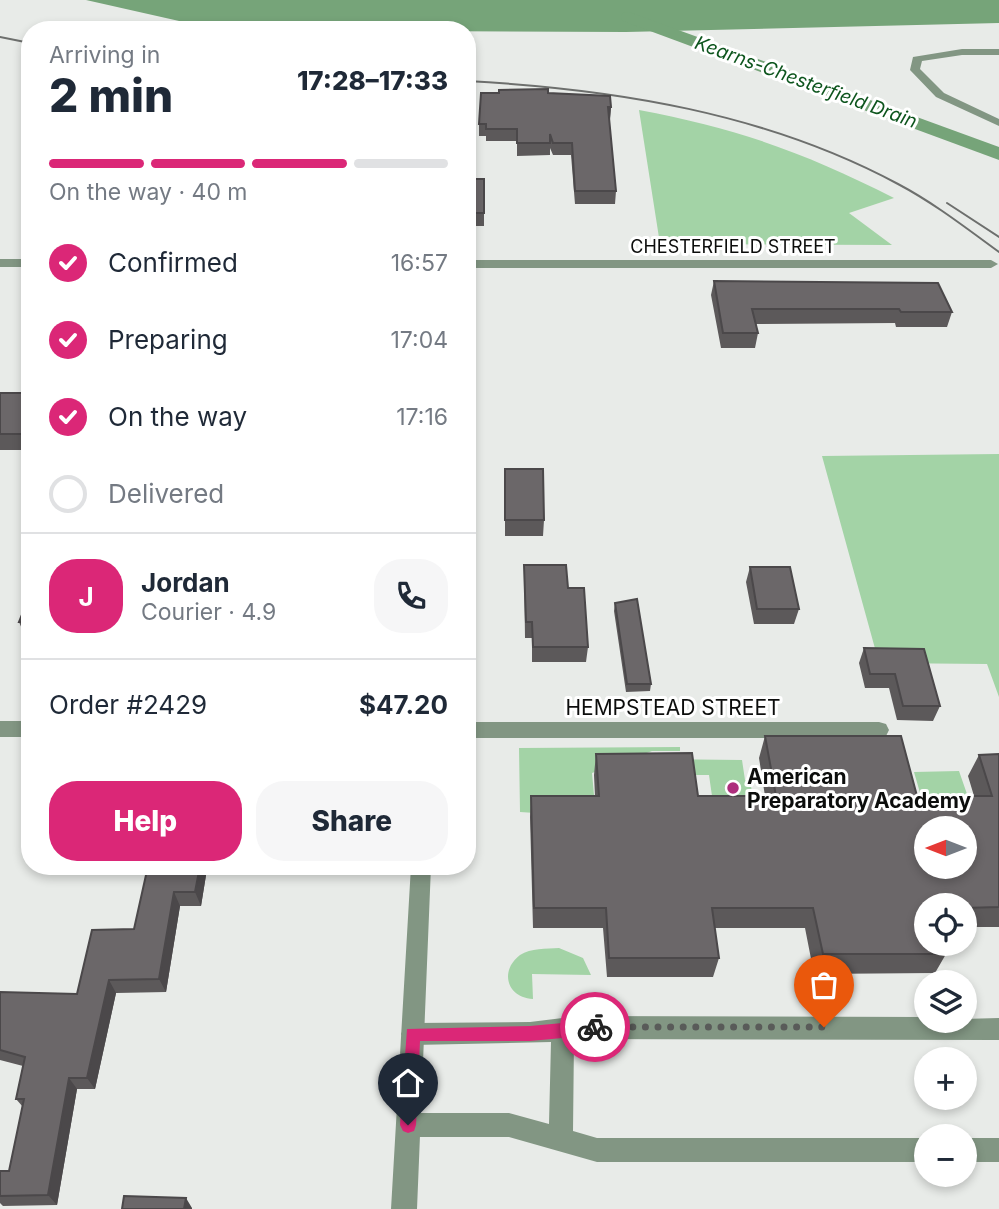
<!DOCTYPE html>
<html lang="en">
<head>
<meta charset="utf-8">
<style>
  body { margin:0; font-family:Inter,sans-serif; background:#f6f6f7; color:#1f2937; height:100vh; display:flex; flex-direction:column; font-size:26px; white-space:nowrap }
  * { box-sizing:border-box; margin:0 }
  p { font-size:23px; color:#747a83 }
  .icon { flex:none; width:38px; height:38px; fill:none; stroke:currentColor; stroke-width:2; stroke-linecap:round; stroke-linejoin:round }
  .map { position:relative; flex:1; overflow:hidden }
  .details { position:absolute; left:21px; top:21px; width:455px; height:854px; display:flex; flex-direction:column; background:#fff; border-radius:28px; box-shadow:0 4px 10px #0003 }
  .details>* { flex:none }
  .needle { width:46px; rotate:270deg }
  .controls { position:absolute; left:914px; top:816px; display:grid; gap:14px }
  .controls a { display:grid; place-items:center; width:63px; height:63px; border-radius:50%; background:#fff; box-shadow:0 4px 10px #0003; font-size:35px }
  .pin { position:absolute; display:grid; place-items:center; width:60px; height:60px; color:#fff; margin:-72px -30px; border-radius:50% 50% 50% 0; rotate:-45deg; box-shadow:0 0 7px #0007 }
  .pin .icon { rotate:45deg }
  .courier { position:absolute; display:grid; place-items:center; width:70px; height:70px; margin:-35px; border:5px solid #db2777; border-radius:50%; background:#fff; color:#222; box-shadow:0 2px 9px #0007 }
  .summary em { font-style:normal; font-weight:800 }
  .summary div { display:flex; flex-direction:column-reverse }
  .summary { display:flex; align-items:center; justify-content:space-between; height:119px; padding:0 28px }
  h1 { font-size:46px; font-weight:800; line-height:52px }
  .bar { display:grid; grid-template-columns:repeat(4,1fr); gap:10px 7px; align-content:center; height:84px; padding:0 28px }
  .bar i { height:9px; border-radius:5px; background:#e0e1e3 }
  .bar .on { background:#db2777 }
  .bar p { grid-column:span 4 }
  .line { display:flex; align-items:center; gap:18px; padding:0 28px; border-top:2px solid #e0e1e3 }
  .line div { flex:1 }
  .round { display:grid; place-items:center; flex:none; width:74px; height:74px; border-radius:28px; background:#f6f6f7 }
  ol { padding:0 28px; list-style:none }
  li { display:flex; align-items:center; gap:21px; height:77px }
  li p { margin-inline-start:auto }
  li .icon { padding:7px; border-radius:50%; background:#db2777; color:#fff; stroke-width:4 }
  li:last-child { color:#747a83 }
  li i { width:38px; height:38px; border:4px solid #e0e1e3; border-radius:50% }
  .action { display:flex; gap:14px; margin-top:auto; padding:14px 28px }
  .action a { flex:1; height:80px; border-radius:28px; background:#db2777; color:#fff; font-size:28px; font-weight:800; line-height:80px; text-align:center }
  .action a+a { background:#f6f6f7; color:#1f2937 }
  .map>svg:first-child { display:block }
  .green { fill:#a3d3a6 }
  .water { fill:#76a479 }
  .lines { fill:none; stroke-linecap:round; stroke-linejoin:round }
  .canal { fill:#76a479; fill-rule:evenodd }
  .lane { fill:#829683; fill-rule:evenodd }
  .street { fill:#829683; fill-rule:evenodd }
  .tram { stroke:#6d6f6d; stroke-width:2 }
  .wall { fill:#5c595a }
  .shaded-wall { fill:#4b484a }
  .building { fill:#6b6769; stroke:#4b484a; stroke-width:2; fill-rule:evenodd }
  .route { fill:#db2777 }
  .done { stroke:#595b59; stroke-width:7; stroke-dasharray:0 12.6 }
  .poi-dot { fill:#ad2e7c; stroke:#fff; stroke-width:2.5 }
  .labels { text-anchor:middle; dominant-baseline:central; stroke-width:6; stroke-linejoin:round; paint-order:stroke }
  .far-street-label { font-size:18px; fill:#0c0d0c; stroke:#fff }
  .far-water-label { font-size:19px; font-style:italic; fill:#0d551d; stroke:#fff }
  .street-label { font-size:21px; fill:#0c0d0c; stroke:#fff }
  .poi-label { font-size:21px; font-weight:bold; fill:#0c0d0c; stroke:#fff; text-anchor:start }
</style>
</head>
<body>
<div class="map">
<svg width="999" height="1209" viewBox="0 0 999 1209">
  <rect width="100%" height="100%" fill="#e8ebe8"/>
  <path class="green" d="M639 110C736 128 806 153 894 198L849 213 892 245 660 244Z
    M999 454V697L987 664 879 663 822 456Z
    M680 747V751H652L592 773 596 817 520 812 519 748Z
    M652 759 742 760 745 780H750L756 817H715L709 775H687Z
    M959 771 975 817H927L914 772Z
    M559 948 583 958 591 975 532 974 533 999C507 998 499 971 520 955 531 948 546 949 559 948Z"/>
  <path class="water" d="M86 0H999V23L626 32 219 30Z"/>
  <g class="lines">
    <path class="canal" d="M629 12 999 147V160L623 21 620 17 623 13Z"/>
    <path class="lane" d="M962 49H999V55H962L922 61 920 69 944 93 999 119V126L936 97 910 70 913 57Z
      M579 1016 926 1017V1020L999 1018V1040L574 1039 573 1131 597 1138H926V1162H597L509 1137H408L399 1134 396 1125 399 1116 408 1113H509L549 1124 551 1042 413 1045 405 1042 401 1034 405 1026 413 1023 530 1022Z
      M964 1138H999V1162H964Z"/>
    <path class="street" d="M0 259H30V267H0Z
      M467 260H991L998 264 991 268H467Z
      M0 721H30V737H0Z
      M467 722H879L886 724 889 730 886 736 879 738H467Z
      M411 866H431L417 1209H391Z"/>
    <path class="tram" d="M0 37 30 43
      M467 81C615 89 766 113 898 184 934 203 966 228 999 252
      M947 203 999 237"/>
  </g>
  <path class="wall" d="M548 93 611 107 610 119H609L616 191 615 204H575L571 155H553L550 148V155L517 156V141H486V136H479V124Z
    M467 179H484V226H467Z
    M714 281 952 312 947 327H896L895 323 756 324 758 333 755 348H721L711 295Z
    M0 393H30V450H0Z
    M505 469 544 520 543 536H505Z
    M524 565 568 588 588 647 586 662H532V638H525Z
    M750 567 799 609 794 624H754L746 582Z
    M30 595V638H26L19 622Z
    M615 603 651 684 650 691 626 692 614 611Z
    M864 648 940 706 933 721 897 720 889 688H865L859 663Z
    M765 736 917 796H974L968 776 979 755 999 754V927H964V905H926L946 954 935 973 814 974 805 928H714L719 958 713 977H607L603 928H533L530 817 531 796H595L594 775 596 754 698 796H765L759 758Z
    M148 866H216V869H207L201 906H180L166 992 116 993 95 1089H77L57 1205 3 1206 0 1203V1171H9L23 1107 16 1099 23 1066 0 1060V992L77 994 134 929Z"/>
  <path class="shaded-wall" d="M608 107H611L610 119 607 120Z
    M200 866H206L207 869 201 906 195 892Z
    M174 892 180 906 166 992 159 979Z
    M109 980 116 993 95 1089 87 1078Z
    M69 1078 77 1089 57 1205 48 1195Z
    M186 1198 192 1208V1209H184Z"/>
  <path class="building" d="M548 89V93L610 96 611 107H608L616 191H575L572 143H553L550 134V143H517V129H486V124H479L481 93H499V90Z
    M467 179H484V213H467Z
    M714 281 938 283 952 312H901L899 309H752L758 333H723Z
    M0 393H30V434H0Z
    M505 469H543L544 520H505Z
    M524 565H566L568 588H584L588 647H533L532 622H526Z
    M750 567H790L799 609H757Z
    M30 595V622H19Z
    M637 599 651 684H627L615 603Z
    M864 648 924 649 940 706H903L895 674H870Z
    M765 736H901L917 796H992L979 755 999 754V907L964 908V905H926V943H943L946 954H823L813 908H712L719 958H609L606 908H534L531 796H599L596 754 692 753 698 796H776ZM926 828H964V866H926Z
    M148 866H200L195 892H174L159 979 109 980 87 1078H69L48 1195 0 1196V1171H9L24 1099H16L25 1057 0 1050V992L77 994 92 930 134 929Z
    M124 1196 186 1198 184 1209H122Z"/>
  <path class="route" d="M595 1020 600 1022 602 1027 600 1032 595 1035 530 1041H420L416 1125 414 1131 408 1133 403 1131 400 1125 407 1029 530 1026Z"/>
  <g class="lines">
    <path class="done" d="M595 1027H824"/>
  </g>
  <circle class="poi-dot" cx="733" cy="788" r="7"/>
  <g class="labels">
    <g class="far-street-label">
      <text x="733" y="246">CHESTERFIELD STREET</text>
    </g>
    <g class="far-water-label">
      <text transform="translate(806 82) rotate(20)">Kearns-Chesterfield Drain</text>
    </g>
    <g class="street-label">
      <text x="673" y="707">HEMPSTEAD STREET</text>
    </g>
    <g class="poi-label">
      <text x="747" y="776">American<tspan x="747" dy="24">Preparatory Academy</tspan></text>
    </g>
  </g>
</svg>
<div class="controls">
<a><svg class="needle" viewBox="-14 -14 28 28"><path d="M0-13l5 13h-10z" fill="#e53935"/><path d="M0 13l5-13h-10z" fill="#747a83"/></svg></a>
<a><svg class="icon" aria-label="locate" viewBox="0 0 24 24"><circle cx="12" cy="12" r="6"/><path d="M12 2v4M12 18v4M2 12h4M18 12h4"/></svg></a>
<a><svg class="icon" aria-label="layers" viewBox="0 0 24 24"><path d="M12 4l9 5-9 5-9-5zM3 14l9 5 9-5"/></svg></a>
<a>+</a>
<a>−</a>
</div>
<div class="pin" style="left:824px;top:1027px;background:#ea580c"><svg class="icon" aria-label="bag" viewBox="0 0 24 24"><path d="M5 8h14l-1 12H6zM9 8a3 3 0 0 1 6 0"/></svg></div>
<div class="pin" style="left:408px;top:1125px;background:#1f2937"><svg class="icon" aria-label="home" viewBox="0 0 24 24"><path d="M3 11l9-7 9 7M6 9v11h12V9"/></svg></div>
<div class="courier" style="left:595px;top:1027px"><svg class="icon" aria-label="bike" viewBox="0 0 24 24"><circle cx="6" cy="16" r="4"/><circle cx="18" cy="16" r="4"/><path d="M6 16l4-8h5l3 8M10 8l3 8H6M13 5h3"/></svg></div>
<section class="details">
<div class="summary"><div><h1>2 min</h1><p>Arriving in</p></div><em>17:28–17:33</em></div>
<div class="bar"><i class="on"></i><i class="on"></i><i class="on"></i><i></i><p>On the way · 40 m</p></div>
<ol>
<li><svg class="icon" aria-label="check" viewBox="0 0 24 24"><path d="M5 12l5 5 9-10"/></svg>Confirmed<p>16:57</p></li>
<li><svg class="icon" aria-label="check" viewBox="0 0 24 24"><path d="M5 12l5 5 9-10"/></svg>Preparing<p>17:04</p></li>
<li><svg class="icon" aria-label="check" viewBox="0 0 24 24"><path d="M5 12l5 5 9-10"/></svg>On the way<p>17:16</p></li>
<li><i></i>Delivered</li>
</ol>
<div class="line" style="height:126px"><b class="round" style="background:#db2777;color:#fff">J</b><div><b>Jordan</b><p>Courier · 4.9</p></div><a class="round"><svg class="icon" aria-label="phone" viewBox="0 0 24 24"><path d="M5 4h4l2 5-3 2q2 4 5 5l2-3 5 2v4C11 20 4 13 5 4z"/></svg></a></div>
<div class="line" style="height:91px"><div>Order #2429</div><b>$47.20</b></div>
<div class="action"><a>Help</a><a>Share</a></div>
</section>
</div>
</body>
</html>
